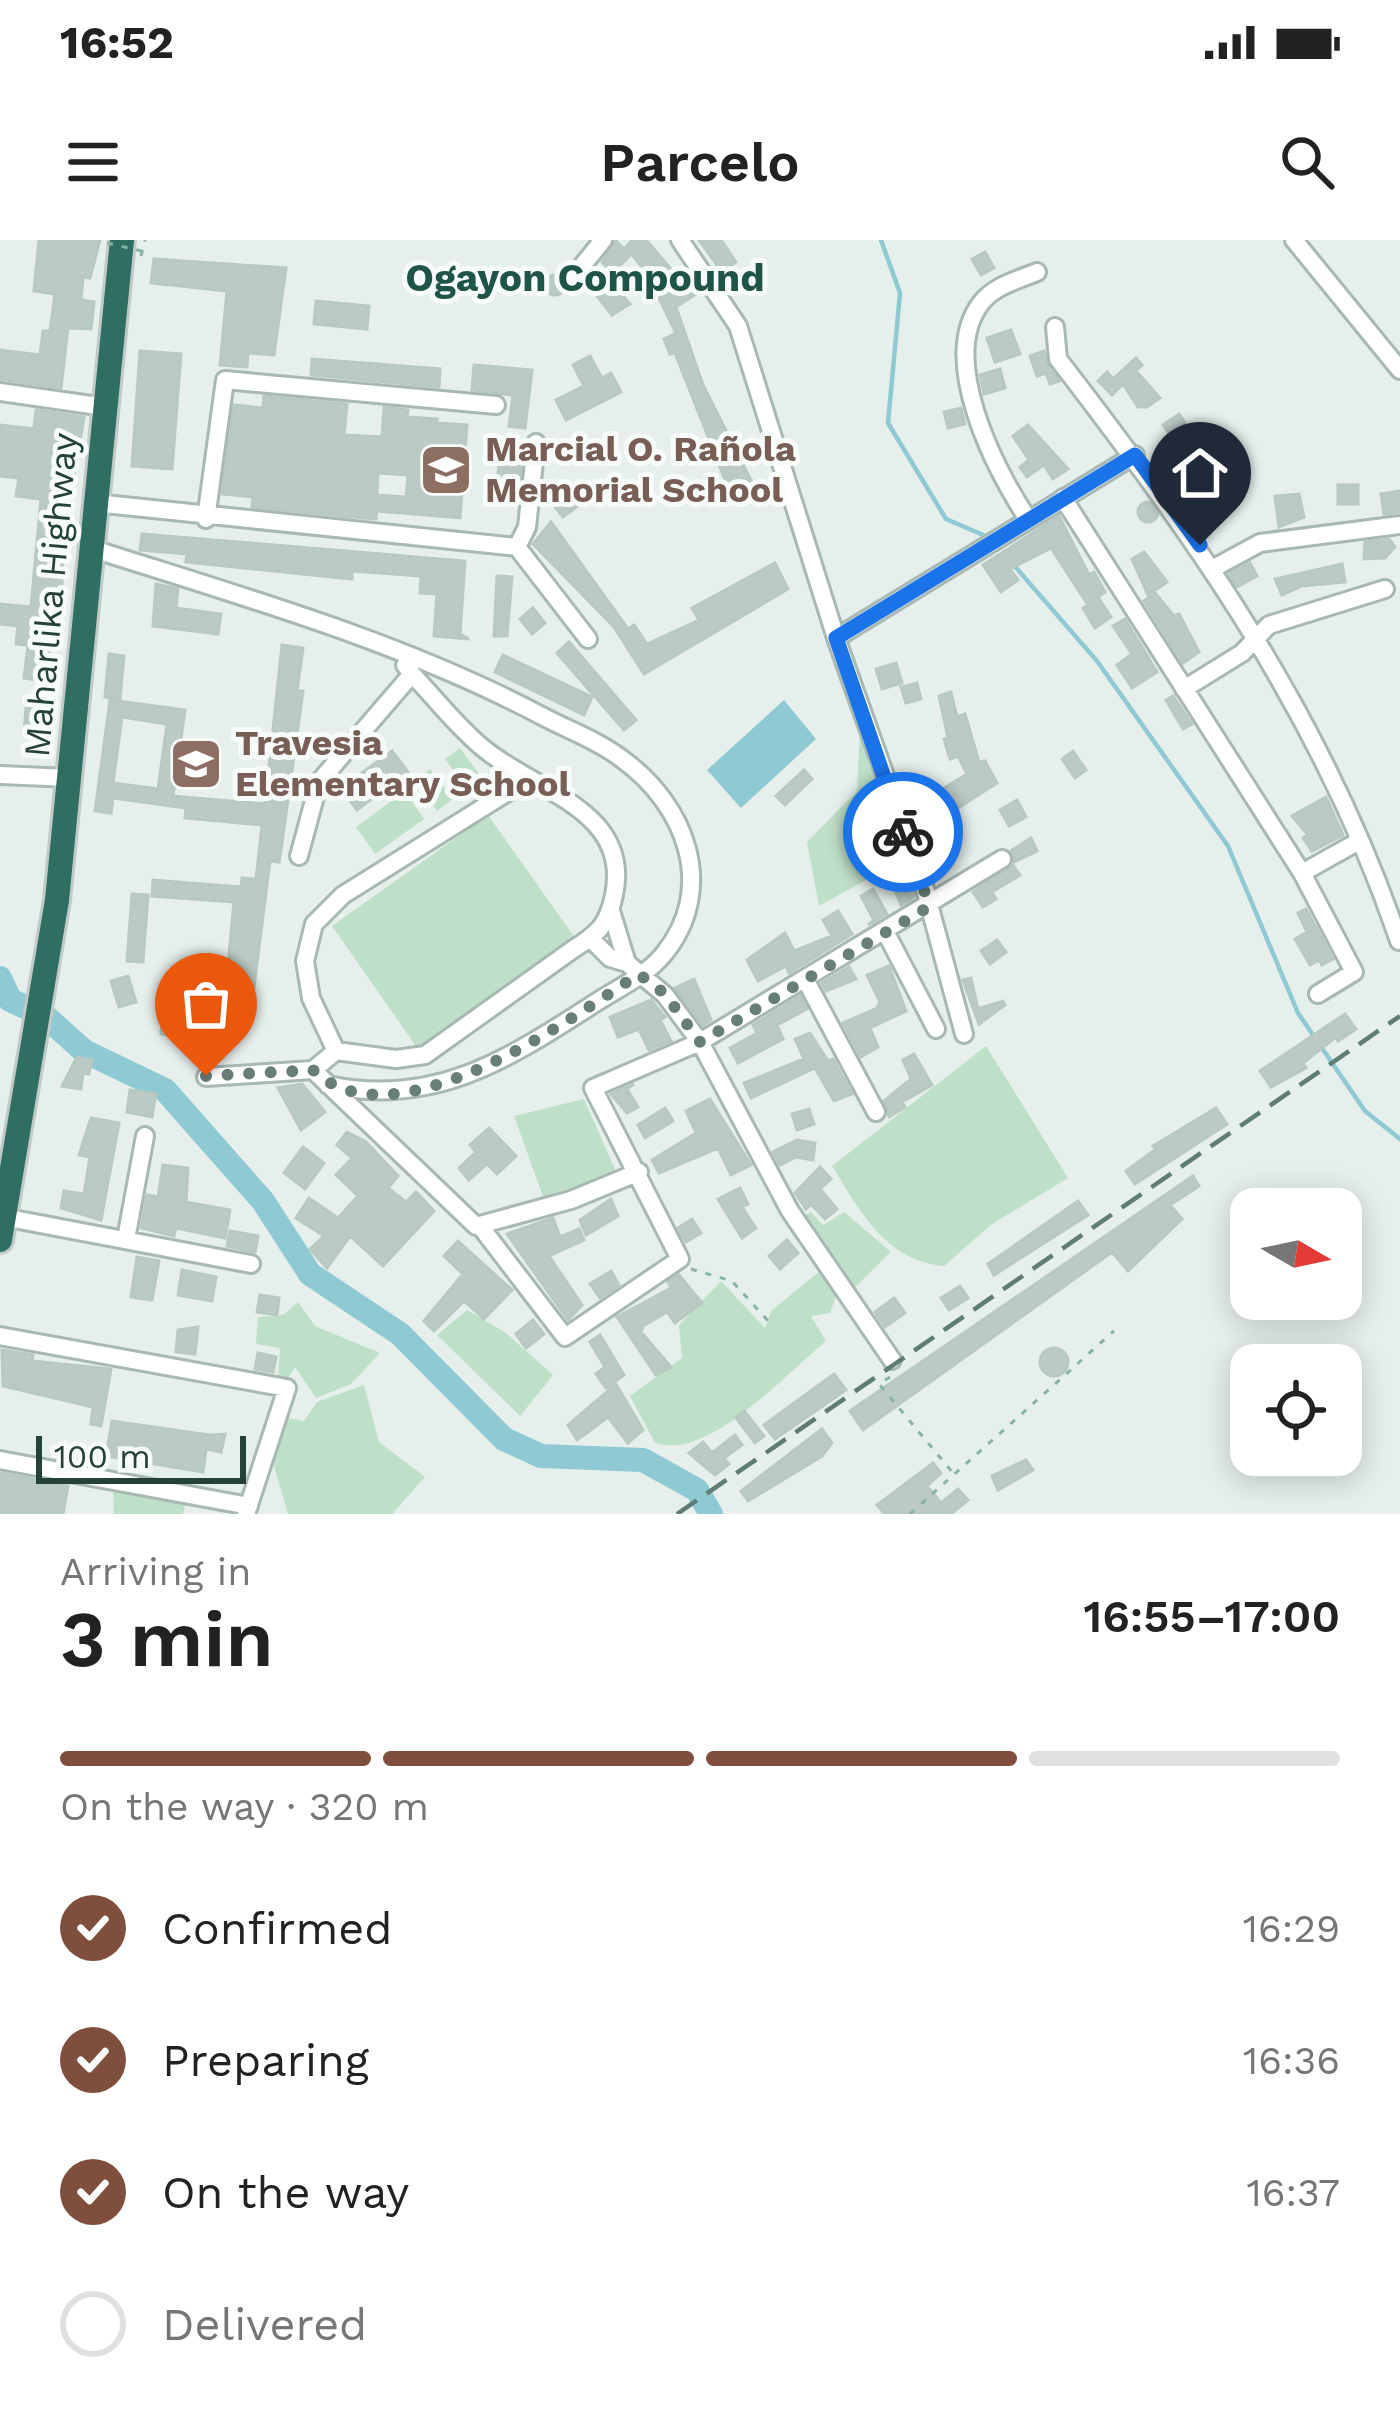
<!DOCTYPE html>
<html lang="en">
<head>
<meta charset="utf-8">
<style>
  body { margin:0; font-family:"Work Sans",sans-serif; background:#f2f2f2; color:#222; height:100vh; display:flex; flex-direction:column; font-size:45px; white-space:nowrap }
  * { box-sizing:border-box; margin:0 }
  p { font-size:39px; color:#767676 }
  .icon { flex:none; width:66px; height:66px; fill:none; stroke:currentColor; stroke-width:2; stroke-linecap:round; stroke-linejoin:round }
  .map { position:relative; height:1274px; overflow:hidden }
  .panel { display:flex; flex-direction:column; background:#fff; flex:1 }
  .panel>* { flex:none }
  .needle { width:78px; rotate:99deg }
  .buttons { position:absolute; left:1230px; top:948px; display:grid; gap:24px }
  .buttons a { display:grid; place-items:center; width:132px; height:132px; border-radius:24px; background:#fff; box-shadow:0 6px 30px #0003; font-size:60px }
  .scale { position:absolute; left:36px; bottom:30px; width:210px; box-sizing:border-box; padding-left:12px; border:6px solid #24423a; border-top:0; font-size:33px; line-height:42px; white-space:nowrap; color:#24423a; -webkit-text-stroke:9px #f7fbf9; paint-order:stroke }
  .pin { position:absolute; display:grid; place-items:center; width:102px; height:102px; color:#fff; margin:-123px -51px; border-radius:50% 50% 50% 0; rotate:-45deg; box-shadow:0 0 12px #0007 }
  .pin .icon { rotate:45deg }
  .courier { position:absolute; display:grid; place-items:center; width:120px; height:120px; margin:-60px; border:9px solid #1a73e8; border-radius:50%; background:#fff; color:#222; box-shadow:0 3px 15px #0007 }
  .summary em { font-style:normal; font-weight:600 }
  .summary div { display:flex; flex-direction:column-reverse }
  .summary { display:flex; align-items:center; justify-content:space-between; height:204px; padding:0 60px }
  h1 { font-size:78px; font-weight:600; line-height:90px }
  .bar { display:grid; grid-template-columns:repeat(4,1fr); gap:18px 12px; align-content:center; height:144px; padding:0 60px }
  .bar i { height:15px; border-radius:9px; background:#e0e0e0 }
  .bar .selected { background:#804e3d }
  .bar p { grid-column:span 4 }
  ol { padding:0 60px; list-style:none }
  li { display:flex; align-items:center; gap:36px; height:132px }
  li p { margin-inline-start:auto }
  li .icon { padding:12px; border-radius:50%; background:#804e3d; color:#fff; stroke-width:4 }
  li:last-child { color:#767676 }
  li i { width:66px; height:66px; border:6px solid #e0e0e0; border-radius:50% }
  .status { display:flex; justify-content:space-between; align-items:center; height:84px; padding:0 60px; background:#fff; direction:ltr }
  .status svg { height:33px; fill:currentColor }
  header { display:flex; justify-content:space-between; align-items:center; height:156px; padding:0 60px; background:#fff; font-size:54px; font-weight:600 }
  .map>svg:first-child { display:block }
  .green { fill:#bfe0c8 }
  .water { fill:#8ec9d4 }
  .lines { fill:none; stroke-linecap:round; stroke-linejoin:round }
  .stream { stroke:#8ec9d4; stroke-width:4.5 }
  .river { stroke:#8ec9d4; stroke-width:24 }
  .building { fill:#bbcac4; stroke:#b8c9c2; stroke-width:3; fill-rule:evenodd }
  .minor-casing { stroke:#a8b8b2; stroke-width:22 }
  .highway-casing { stroke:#c2cac8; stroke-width:30 }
  .path { stroke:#86b3a5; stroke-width:3; stroke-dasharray:6 9; stroke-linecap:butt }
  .minor { stroke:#fff; stroke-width:16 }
  .highway { stroke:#2f6f62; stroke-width:24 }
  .rail { stroke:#5f7d75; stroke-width:4.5; stroke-dasharray:24 12; stroke-linecap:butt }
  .path-bridge { stroke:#86b3a5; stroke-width:3; stroke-dasharray:6 9; stroke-linecap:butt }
  .done { stroke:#687f78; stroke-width:12; stroke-dasharray:0 21.6 }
  .route { stroke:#1a73e8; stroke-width:15 }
  .labels { text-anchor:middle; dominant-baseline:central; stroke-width:10; stroke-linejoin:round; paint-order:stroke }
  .education-label { font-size:36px; font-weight:bold; fill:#785e54; stroke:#f7fbf9; text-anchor:start }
  .street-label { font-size:36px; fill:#24423a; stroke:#f7fbf9 }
  .neighbourhood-label { font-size:39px; font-weight:bold; fill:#1f5548; stroke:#f7fbf9 }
</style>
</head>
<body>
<div class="status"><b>16:52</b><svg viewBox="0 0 49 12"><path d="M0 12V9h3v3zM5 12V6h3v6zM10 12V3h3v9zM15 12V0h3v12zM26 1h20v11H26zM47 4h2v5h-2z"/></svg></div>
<header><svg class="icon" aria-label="menu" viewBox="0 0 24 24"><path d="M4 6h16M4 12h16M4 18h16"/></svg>Parcelo<svg class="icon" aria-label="search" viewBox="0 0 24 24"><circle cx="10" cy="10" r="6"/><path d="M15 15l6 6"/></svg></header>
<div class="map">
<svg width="1400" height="1274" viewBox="0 0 1400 1274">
  <rect width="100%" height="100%" fill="#e6efeb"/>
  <path class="green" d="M860 488 906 618 819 666 807 602 857 551Z
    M460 508 482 538 467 549 445 519Z
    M430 529 453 559 437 571 414 540Z
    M405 551 424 579 375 614 356 587Z
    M488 575 575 698 418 809 332 686Z
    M986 806 1068 938 992 984 944 1026C886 1021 860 971 832 926Z
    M584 859 618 936 545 962 514 876Z
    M811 972 823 985 844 972 891 1012 855 1047 803 976Z
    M821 1030 837 1054 830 1073 811 1076 826 1101C786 1134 708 1221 655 1203L630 1156 682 1118 679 1085 721 1041 765 1088 771 1071Z
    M298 1062 315 1086 380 1113 351 1144 316 1158 295 1127 287 1139 278 1138 280 1108 256 1104 258 1077 283 1075Z
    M467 1070 506 1093 553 1135 520 1176 437 1095Z
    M364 1145 379 1202 425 1237 392 1274H288L273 1223 288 1178 304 1181 317 1162Z
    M113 1246 186 1261 183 1274H114Z"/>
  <path class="water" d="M784 460 816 499 741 568 707 530Z"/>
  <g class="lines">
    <path class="stream" d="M881 0 900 53 888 183 946 279 988 297
      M1012 323 1097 421 1228 606 1298 773 1365 871 1400 899"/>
    <path class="river" d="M0 738 10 760 45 776 84 811 165 850 263 961 310 1034 400 1094 504 1199 541 1216 643 1220 697 1250 711 1274"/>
  </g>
  <path class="building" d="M39 0H100L90 38 83 37 81 60 94 62 91 89 68 88 61 148 0 139V110L40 115 43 91H50L55 54 34 51Z
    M632 0H646L683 43 691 39 699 52 676 67 703 145 758 254 735 265 675 113 670 114 664 99 676 93 659 58 664 55 626 7Z
    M699 0H721L736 22 722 32Z
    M616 1 630 15 613 33 602 22Z
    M985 12 994 28 981 35 972 19Z
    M154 19 286 28 274 115 248 113 247 127 220 125 227 51 151 43Z
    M604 35 630 64 612 75 590 47Z
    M545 45a10 10 0 1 1 20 0a10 10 0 1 1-20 0Z
    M316 61 369 66 367 89 314 84Z
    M1011 90 1020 114 995 122 987 98Z
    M140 111 181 114 172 229 132 226Z
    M1044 111 1059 141 1050 144 1046 133 1037 136 1030 116Z
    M590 116 602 138 611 133 621 152 566 180 556 160 584 146 573 125Z
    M1136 118 1142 125 1136 131 1160 158 1147 167H1138L1123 144 1112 155 1098 141 1107 132 1113 139Z
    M312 119 440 129 439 147 311 135Z
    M474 125 532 130 525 188 509 186 513 155 472 150Z
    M1000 129 1005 148 984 154 980 135Z
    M264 156 347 164 344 195 382 197 384 167 408 170 407 177 437 179V183L467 185 460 278 377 271 376 279 353 277 252 267 253 257 222 254 234 165 263 168ZM378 233 408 235 406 257 377 255Z
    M961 168 965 184 948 188 944 172Z
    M36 170 84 177 64 297 61 367 48 365 49 442 24 438 28 405 16 404 18 386 0 384V364L31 367 41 259 16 256 19 238 0 236V185L34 189Z
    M1179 174 1190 190 1174 201 1163 185Z
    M1028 185 1068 229 1053 239 1044 225 1027 237 1020 227 1029 220 1013 196Z
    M501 207 523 209 519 246 497 244Z
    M1193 231 1204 244 1181 264 1171 249Z
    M1226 244 1233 260 1216 269 1208 254Z
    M564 245 579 265 563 277 548 258Z
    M1338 245H1358V264H1338Z
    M1400 251V272L1384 274 1381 254Z
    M1299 254 1304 277 1279 287 1275 256Z
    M1138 272a10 10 0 1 1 20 0a10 10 0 1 1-20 0Z
    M1059 276 1089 335 1094 332 1105 352 1098 357 1111 377 1095 388 1083 368 1088 365 1051 308 1010 329 1018 340 1001 352 983 325Z
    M551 282 628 389 634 385 647 404 699 380 692 368 775 323 788 349 644 434 614 387 533 304Z
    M142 294 465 321 460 394 469 399 434 396 437 354 420 353 421 336 352 331V339L186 322 187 314 140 310Z
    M1389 299 1395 307 1385 318 1364 319 1365 302Z
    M1144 312 1167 342 1148 355 1132 319Z
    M1250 323 1257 336 1237 347 1229 334Z
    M1342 324 1345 342 1302 346 1282 355 1275 339Z
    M497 336 512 337 507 396H494Z
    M156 344 178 349 176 368 221 374 218 394 153 386Z
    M1155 353 1174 376 1179 374 1199 412 1183 423 1144 361Z
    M533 368 545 383 532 394 520 379Z
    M1125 379 1157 432 1132 448 1117 425 1132 414 1113 386Z
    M569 402 636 480 624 490 557 413Z
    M282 405 303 408 297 451H303L282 603 279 622 270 621 250 779 223 777 234 662 152 656 153 640 241 647 242 638 256 639 262 585 185 578 186 568 113 558 111 573 95 571 110 460 185 470 173 556 265 564ZM122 477 167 484 158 549 113 543Z
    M109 414 124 416 120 459 105 457Z
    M503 415 592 457 584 475 495 432Z
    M896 423 902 443 882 449 876 429Z
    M917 443 921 459 906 463 901 447Z
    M951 452 957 477 965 474 979 522 985 521 997 543 936 582 920 553 932 546 936 553 967 534 958 516 950 519 944 499 948 498 939 456Z
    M1173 456 1192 484 1183 489 1166 460Z
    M26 468 47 469 45 493 24 492Z
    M392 511 408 532 357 570 341 548Z
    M1073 511 1086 530 1075 538 1062 519Z
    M804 530 812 539 785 565 776 556Z
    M1326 557 1343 595 1312 611 1303 598 1308 595 1292 576Z
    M1017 560 1026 577 1009 586 1000 570Z
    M1031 598 1037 611 1014 622 1011 611Z
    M1013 625 1020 635 992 652 996 659 983 667 973 652Z
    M905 629 914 657 901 665 889 636Z
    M873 649 887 674 868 685 874 680 861 656Z
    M132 654 148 655 143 722 127 721Z
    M1306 669 1333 719 1322 725 1319 720 1310 725 1295 699 1307 692 1298 673Z
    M838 671 852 694 789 733 786 726 758 741 747 720 785 693 794 711 832 696 823 680Z
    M997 700 1006 712 990 724 981 711Z
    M889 726 906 771 870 788 878 807 861 817 843 783 877 768 880 762 867 735Z
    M849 727 856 739 826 751 822 743Z
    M128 736 136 762 119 767 111 741Z
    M971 738 978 769 1003 761 1005 765 979 784 963 740Z
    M694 739 711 780 703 785 675 748Z
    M800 756 807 769 777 785 783 799 738 823 730 808 757 793 753 785Z
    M651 760 665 777 660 780 671 801 649 810 639 789 618 797 610 777Z
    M163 770 218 775 216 799 161 794Z
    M1345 774 1356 789 1338 801 1336 797 1303 823 1306 828 1271 847 1260 831Z
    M810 793 828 821 833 819 852 854 834 861 815 828 751 858 744 843 804 819 795 799Z
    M914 814 932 845 902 862 905 867 889 877 884 861 911 839 903 820Z
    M77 817 92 820 89 834 83 833 81 849 62 846Z
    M302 844 325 872 301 890 278 848Z
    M634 844 627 849 638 867 627 873 611 854Z
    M130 850 156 854 152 877 127 872Z
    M710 859 751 925 731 935 718 908 659 933 652 920 696 893 686 871Z
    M665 868 673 881 645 898 638 885Z
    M1216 868 1227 884 1135 944 1126 931 1156 909 1153 906Z
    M809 869 814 884 797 890 792 874Z
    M91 878 119 883 101 980 61 968 64 951 84 954 90 917 79 915Z
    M489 888 516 916 497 934 487 924 469 940 459 928 476 912 470 905Z
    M347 892 366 902 398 936 388 948 406 962 416 952 434 971 383 1026 350 996 327 1028 310 1009 324 996 296 978 309 958 338 978 358 956 336 935 352 918 337 905Z
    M797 900 815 903 813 920 796 917 780 925 773 912Z
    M303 907 324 923 305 949 284 933Z
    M163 925 188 928 186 962 230 970 225 998 176 988 174 996 141 988 147 955 158 957Z
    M820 927 831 939 820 949 837 969 825 979 811 964 806 969 795 953Z
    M1193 936 1199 946 1170 965 1182 979 1128 1031 1112 1012 863 1190 850 1171Z
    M740 948 748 964 742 967 756 988 742 998 718 959Z
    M611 959 618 976 586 995 580 980Z
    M1078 961 1088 975 994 1035 988 1024Z
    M553 978 560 997 579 989 584 1000 549 1016 582 1065 568 1080 507 994Z
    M692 979 701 993 686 1002 678 988Z
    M230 991 258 996 255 1012 227 1006Z
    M787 1000 798 1013 780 1029 769 1016Z
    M458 1001 512 1050 484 1079 464 1061 434 1091 424 1081 463 1034 444 1016Z
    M137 1017 159 1021 152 1060 131 1057Z
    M182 1030 216 1037 212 1061 178 1055Z
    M611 1031 619 1045 600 1058 590 1044Z
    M679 1035 702 1063 675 1083 667 1072 643 1086 641 1092 671 1127 656 1135 617 1077 671 1048 668 1042Z
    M960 1046 968 1058 949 1070 941 1058Z
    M260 1055 279 1058 277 1075 257 1072Z
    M894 1058 905 1073 885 1087 875 1072Z
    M533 1080 544 1094 526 1108 516 1094Z
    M198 1087 195 1114 176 1112 178 1090Z
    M600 1095 624 1135 606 1148 596 1134 605 1127 590 1102Z
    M1040 1122a14 14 0 1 1 28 0a14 14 0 1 1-28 0Z
    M2 1110 33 1115 32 1121 111 1129 101 1186 91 1184 93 1167 3 1146Z
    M258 1113 276 1117 273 1132 255 1129Z
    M834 1134 846 1150 775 1199 764 1185Z
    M616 1144 643 1190 628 1203 608 1177 577 1200 568 1185Z
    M744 1171 764 1196 755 1203 736 1178Z
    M112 1181 209 1195 225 1194 221 1212 206 1209 203 1232 106 1216Z
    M822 1189 832 1203 822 1216 748 1261 741 1251Z
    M735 1195 742 1205 724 1218 729 1224 715 1235 689 1213 703 1202 712 1213Z
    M1026 1220 1033 1230 998 1250 992 1236Z
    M933 1223 941 1233 927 1246 941 1263 958 1249 968 1260 951 1274H885L877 1265Z
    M0 1233 68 1246 63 1274H0Z"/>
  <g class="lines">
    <g class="minor-casing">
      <path id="minor" d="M680 0 738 86 836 398 923 642 964 794
        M1294 0 1400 130
        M574 36 603 0
        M1055 87 1058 119C1199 301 1324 480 1399 701
        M0 152 105 167
        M1063 258 1302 633 1354 732 1318 754
        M95 263 517 307 588 399
        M206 279 225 140 496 165
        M1028 279C995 230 938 119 981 63 995 45 1018 40 1037 32
        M517 307 527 287 536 203
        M90 308C243 357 400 401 542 476 568 490 599 501 622 519 686 565 718 649 663 715 645 737 612 751 589 767 505 821 433 867 328 845
        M1212 329 1260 303 1400 285
        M836 398 1135 215
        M1184 449 1242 413 1269 385 1385 349
        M0 535 70 538
        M299 616 319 542 412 434 405 425
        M1302 633 1359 601
        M611 671 627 723 665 755 700 802 790 971 892 1120
        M886 693 936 789
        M593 701 610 718 627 723
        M805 739 876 872
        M336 811 311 758 305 721 314 684 343 655 527 540
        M313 830 336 811 396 819 425 815 572 710C596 695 608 686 614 655 632 570 534 551 483 508 457 487 435 458 412 434
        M206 837 313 830 476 986 571 960 639 932
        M3 977 251 1024
        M480 986 565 1097 680 1019 593 848 700 802 1002 619
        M126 999 145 896
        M0 1096 287 1148 246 1274
        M0 1220 249 1266"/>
    </g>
    <g class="highway-casing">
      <path id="highway" d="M0 1000 57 660 122 0"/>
    </g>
    <path class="path" d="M141 16 145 0
      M691 1029 732 1041 769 1082
      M890 1137 879 1144 953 1233
      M910 1274 1114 1091"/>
    <use href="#minor" class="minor"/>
    <use href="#highway" class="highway"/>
    <path class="rail" d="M677 1274 1400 776"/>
    <path class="path-bridge" d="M107 3 142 11"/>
  </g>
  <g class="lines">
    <path class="done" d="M206 836 313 830C394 908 568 780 639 734L665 754 700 802 927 668 923 642 903 592"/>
    <path class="route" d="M903 592 836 398 1135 215 1200 305"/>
  </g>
  <defs>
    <g id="school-square" transform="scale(2.7)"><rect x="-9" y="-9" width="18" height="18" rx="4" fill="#8d6e63" stroke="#f7fbf9"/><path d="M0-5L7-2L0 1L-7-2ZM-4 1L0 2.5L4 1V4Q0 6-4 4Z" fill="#fff"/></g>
  </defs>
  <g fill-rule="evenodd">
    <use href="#school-square" x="446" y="230"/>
    <use href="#school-square" x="196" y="524"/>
  </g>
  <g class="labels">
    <g class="education-label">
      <text x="485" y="209">Marcial O. Rañola<tspan x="485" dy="41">Memorial School</tspan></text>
      <text x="235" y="503">Travesia<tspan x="235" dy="41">Elementary School</tspan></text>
    </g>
    <g class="street-label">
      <text transform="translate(51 355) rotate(-85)">Maharlika Highway</text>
    </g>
    <g class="neighbourhood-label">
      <text x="585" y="37">Ogayon Compound</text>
    </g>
  </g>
</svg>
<div class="buttons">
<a><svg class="needle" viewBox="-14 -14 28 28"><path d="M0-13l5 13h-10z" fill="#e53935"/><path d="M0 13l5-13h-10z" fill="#767676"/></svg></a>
<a><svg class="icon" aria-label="locate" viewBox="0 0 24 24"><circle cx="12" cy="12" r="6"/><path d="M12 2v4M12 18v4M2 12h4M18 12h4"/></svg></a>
</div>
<div class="scale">100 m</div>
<div class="pin" style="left:206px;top:836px;background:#ea580c"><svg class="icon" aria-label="bag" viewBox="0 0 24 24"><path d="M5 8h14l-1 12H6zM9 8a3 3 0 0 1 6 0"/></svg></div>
<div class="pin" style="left:1200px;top:305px;background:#1f2937"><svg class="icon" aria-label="home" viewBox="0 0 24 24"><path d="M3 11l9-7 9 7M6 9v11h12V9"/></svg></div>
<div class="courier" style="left:903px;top:592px"><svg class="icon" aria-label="bike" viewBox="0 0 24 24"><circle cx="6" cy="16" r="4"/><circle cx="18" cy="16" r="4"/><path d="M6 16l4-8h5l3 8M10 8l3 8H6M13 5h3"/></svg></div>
</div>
<section class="panel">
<div class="summary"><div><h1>3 min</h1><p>Arriving in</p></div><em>16:55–17:00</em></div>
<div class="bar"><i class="selected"></i><i class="selected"></i><i class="selected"></i><i></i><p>On the way · 320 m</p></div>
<ol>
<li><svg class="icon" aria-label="check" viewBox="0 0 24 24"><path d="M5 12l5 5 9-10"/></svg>Confirmed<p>16:29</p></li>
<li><svg class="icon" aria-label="check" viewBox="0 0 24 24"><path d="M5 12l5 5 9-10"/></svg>Preparing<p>16:36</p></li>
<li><svg class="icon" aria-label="check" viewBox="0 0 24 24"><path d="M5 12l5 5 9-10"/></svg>On the way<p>16:37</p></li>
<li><i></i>Delivered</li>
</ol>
</section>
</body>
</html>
